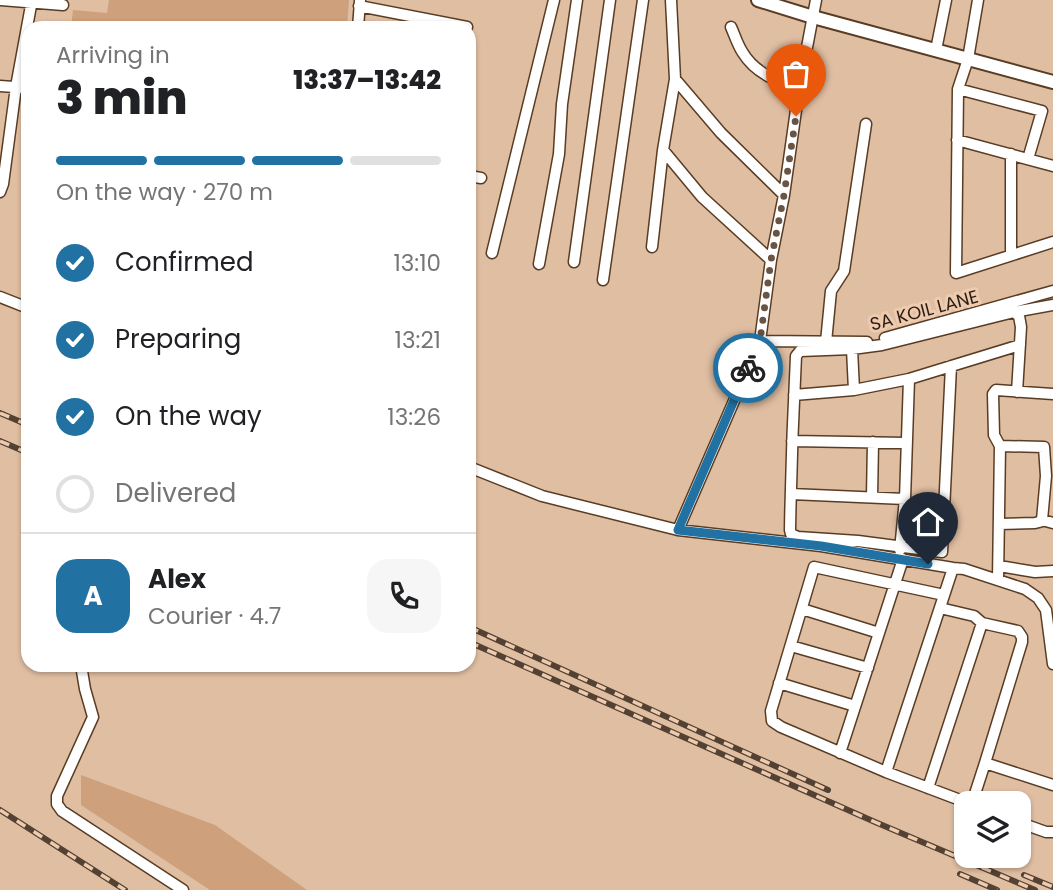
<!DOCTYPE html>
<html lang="en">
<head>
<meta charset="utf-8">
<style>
  body { margin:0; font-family:Poppins,sans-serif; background:#f6f6f6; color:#202124; height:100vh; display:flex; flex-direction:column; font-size:26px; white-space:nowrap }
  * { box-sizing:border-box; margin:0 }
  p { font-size:23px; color:#757577 }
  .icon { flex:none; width:38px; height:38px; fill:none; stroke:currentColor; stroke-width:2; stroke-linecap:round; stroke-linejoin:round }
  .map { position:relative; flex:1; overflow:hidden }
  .details { position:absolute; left:21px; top:21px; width:455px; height:651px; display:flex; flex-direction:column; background:#fff; border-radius:21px; box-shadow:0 2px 5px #0004 }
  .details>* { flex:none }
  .fabs { position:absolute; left:954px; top:791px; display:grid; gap:14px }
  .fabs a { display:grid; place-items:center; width:77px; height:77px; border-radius:14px; background:#fff; box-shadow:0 2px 5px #0004; font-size:35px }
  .pin { position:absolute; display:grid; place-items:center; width:60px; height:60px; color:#fff; margin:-72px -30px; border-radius:50% 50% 50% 0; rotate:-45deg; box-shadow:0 0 7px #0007 }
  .pin .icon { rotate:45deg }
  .courier { position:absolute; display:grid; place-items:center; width:70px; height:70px; margin:-35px; border:5px solid #2172a3; border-radius:50%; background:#fff; color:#222; box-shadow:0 2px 9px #0007 }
  .summary em { font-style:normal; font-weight:800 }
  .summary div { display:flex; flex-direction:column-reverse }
  .summary { display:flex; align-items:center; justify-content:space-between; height:119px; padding:0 35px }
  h1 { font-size:46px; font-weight:800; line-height:52px }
  .bar { display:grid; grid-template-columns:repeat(4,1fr); gap:10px 7px; align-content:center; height:84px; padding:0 35px }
  .bar i { height:9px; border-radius:5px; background:#e0e0e0 }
  .bar .current { background:#2172a3 }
  .bar p { grid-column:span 4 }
  .line { display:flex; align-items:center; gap:18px; padding:0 35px; border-top:2px solid #e0e0e0 }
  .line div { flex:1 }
  .round { display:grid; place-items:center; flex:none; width:74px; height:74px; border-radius:21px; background:#f6f6f6 }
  ol { padding:0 35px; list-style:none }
  li { display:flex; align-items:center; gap:21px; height:77px }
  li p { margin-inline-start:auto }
  li .icon { padding:7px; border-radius:50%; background:#2172a3; color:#fff; stroke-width:4 }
  li:last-child { color:#757577 }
  li i { width:38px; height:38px; border:4px solid #e0e0e0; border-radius:50% }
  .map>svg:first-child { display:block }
  .green { fill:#cea07b }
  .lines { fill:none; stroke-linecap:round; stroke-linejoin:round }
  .minor-casing { stroke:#593c24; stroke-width:13 }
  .tertiary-casing { stroke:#593c24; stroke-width:16 }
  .minor { stroke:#fff; stroke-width:10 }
  .tertiary { stroke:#fff; stroke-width:12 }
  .rail-casing { stroke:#534133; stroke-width:6 }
  .rail { stroke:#eecbae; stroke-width:3.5; stroke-dasharray:10; stroke-linecap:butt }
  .done { stroke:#6a5545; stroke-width:7; stroke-dasharray:0 12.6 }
  .route { stroke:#2172a3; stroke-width:9 }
  .labels { text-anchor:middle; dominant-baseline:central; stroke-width:6; stroke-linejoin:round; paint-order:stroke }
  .street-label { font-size:18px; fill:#2a1d13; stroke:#eecbae }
</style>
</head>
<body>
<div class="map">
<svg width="1053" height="890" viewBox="0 0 1053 890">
  <rect width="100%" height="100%" fill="#e0bea2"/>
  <path class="green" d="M109 0H349L347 28H71L73 10 107 13Z
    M81 775 215 825 307 890H210L81 805Z"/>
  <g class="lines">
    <g class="minor-casing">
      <path id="minor" d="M1 0 63 5
        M978 0 968 59 958 89 956 273 1053 242
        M359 6 467 27
        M731 27C735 36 738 46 743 53 755 73 778 82 799 89
        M358 28 360 1
        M936 50 946 0
        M675 79 721 133 784 195
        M0 86 28 88
        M958 89 1042 111 1028 159
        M957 140 1053 166
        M663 150 702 197 771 260
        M469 176 481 178
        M0 192 3 184 16 87 32 0
        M652 247 663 150 675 79 671 0
        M492 253 554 0
        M1011 255V154
        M574 262 610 0
        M539 264 559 154 562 104 577 0
        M603 280 643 0
        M0 297 28 308
        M1014 312 1053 305
        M885 338 1053 291
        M760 341 867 342
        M826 342 831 291 844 271 866 124
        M852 349 854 390
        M951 366 942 552 858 541 798 537 791 534 790 530C791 472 793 414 796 356L800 351 852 349 882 345 1014 312 1019 316 1021 327 1017 392
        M794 395 854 390 909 379 1020 345
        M792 441 906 443
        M1000 446 994 435 993 394 996 390 1053 394
        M469 467 542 496 678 530 821 546 953 568 964 569 1025 589 1038 598 1046 610 1053 664
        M791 494 905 499
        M872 497 873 442
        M1042 520 1053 523
        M678 530 760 341 771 260 784 195 799 89 816 0
        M900 550 905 499 909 379
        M999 566 1035 572 1053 571
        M998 580 1000 446 1044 447 1046 476 1042 520 1039 522 1035 523 999 524
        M944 595 814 567 771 711 772 721 781 727 886 772 968 803
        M940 608 974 616 982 623 1018 631 1022 637V642L985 763 1053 785
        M802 609 879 633
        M791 646 868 668
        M81 665 85 689 93 717 57 796V804L62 811 183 890
        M779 683 855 706
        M840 753 903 559
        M886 772 953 568
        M928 788 982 623
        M972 803 985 763
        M1018 822 1046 832H1053"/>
    </g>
    <g class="tertiary-casing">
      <path id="tertiary" d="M758 0 813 17 1053 82"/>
    </g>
    <use href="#minor" class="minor"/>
    <use href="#tertiary" class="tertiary"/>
    <g class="rail-casing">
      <path id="rail" d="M0 413 28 425
        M0 441 28 453
        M469 627 828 790
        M469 642 875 822 1035 890
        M0 810 125 890
        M960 874 997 890
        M1024 875 1053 887"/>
    </g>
    <use href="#rail" class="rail"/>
  </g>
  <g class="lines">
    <path class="done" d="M748 368 760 341 771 260 784 195 796 116"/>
    <path class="route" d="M748 368 678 530 821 546 928 564"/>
  </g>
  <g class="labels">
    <g class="street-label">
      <text transform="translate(924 310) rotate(-15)">SA KOIL LANE</text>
    </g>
  </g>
</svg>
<div class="fabs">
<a><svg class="icon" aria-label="layers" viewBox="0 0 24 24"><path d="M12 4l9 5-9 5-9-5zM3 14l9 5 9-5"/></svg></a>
</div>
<div class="pin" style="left:796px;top:116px;background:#ea580c"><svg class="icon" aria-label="bag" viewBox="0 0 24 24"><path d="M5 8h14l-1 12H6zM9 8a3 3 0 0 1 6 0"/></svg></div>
<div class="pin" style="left:928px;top:564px;background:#1f2937"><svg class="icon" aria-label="home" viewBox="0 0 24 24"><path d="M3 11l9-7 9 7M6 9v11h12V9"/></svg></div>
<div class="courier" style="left:748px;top:368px"><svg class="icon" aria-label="bike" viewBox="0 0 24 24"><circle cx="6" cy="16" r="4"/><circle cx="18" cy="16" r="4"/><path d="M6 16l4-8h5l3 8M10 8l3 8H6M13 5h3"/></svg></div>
<section class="details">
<div class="summary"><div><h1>3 min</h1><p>Arriving in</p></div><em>13:37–13:42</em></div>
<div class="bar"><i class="current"></i><i class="current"></i><i class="current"></i><i></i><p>On the way · 270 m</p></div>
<ol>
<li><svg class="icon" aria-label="check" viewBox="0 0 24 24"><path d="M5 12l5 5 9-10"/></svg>Confirmed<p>13:10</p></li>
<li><svg class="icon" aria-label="check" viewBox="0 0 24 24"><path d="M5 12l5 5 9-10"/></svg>Preparing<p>13:21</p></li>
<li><svg class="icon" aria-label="check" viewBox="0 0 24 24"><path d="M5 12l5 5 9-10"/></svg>On the way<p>13:26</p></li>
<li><i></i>Delivered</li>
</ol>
<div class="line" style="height:126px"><b class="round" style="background:#2172a3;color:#fff">A</b><div><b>Alex</b><p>Courier · 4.7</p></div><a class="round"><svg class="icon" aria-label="phone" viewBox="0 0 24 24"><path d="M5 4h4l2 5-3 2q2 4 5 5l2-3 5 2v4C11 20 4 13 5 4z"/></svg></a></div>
</section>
</div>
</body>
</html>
